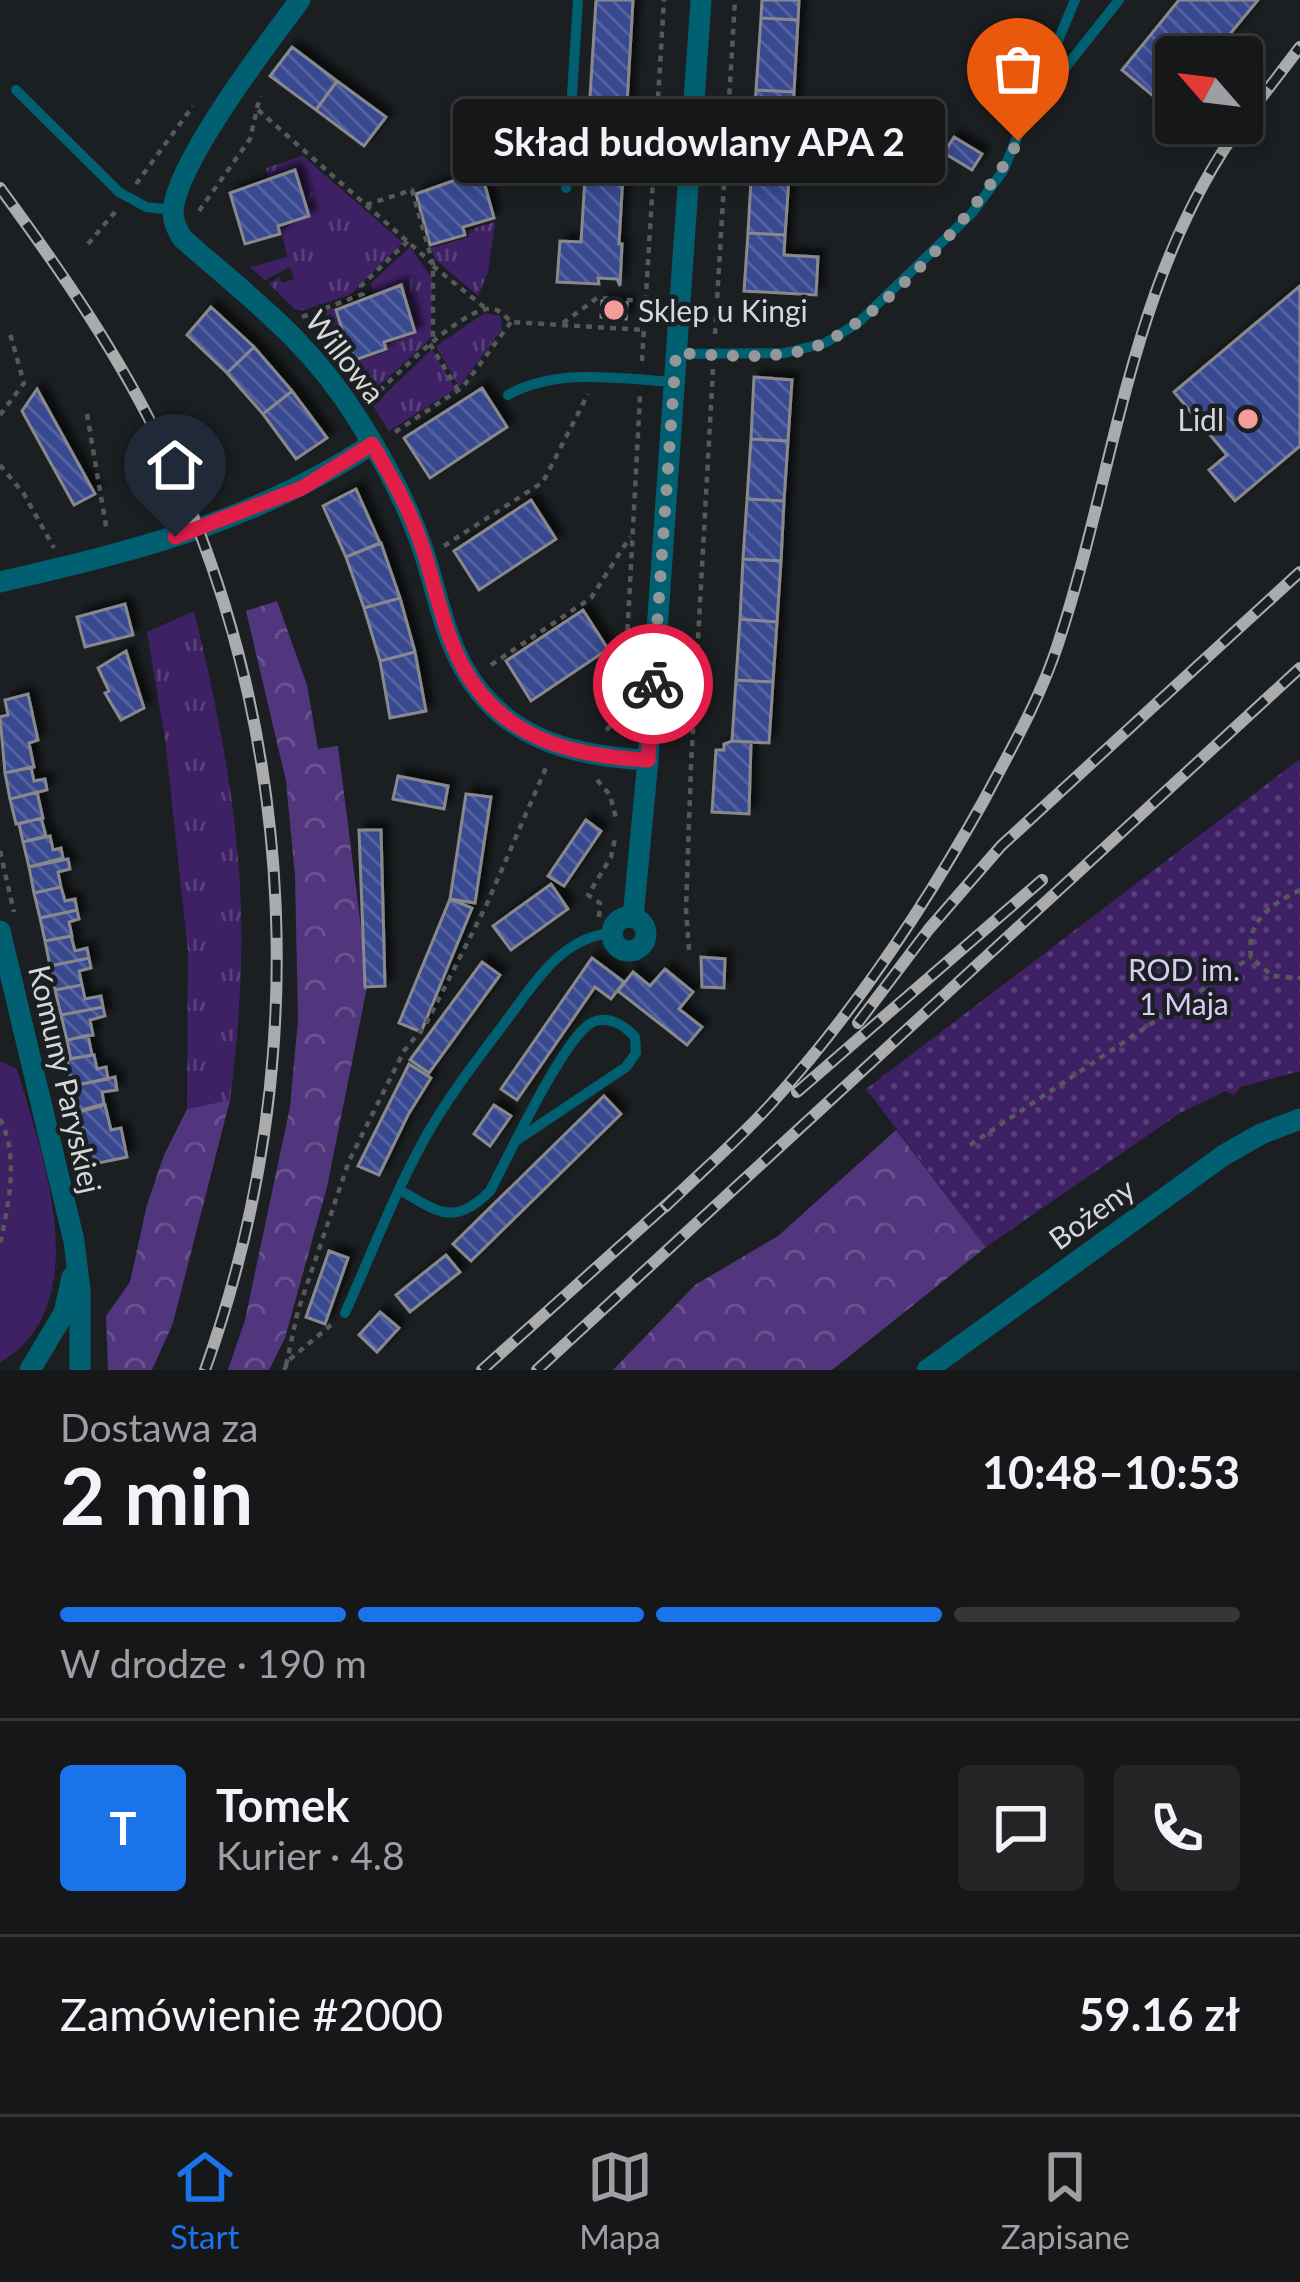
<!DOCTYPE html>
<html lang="pl">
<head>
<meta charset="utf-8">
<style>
  body { margin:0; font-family:Lato,sans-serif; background:#222426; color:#f1f3f6; height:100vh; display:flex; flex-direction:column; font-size:45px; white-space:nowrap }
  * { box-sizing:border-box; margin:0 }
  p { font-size:39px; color:#9d9fa2 }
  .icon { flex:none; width:66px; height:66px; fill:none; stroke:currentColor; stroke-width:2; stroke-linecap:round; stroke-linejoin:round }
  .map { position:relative; height:1370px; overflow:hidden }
  .sheet { display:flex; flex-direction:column; background:#151719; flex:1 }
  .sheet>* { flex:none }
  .needle { width:78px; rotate:298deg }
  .fabs { position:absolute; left:1155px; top:36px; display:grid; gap:24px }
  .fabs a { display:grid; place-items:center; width:108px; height:108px; border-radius:12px; background:#151719; box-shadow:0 6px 18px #0003,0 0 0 3px #343638; font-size:60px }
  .pin { position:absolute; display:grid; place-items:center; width:102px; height:102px; color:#fff; margin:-123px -51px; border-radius:50% 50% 50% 0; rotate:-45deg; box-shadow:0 0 12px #0007 }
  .pin .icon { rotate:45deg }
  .courier { position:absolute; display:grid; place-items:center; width:120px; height:120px; margin:-60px; border:9px solid #e11d48; border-radius:50%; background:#fff; color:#222; box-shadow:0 3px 15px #0007 }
  .bubble { position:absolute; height:84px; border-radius:12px; background:#151719; box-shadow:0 6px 18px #0003,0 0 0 3px #343638; font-size:39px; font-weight:700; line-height:84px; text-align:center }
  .head em { font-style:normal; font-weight:700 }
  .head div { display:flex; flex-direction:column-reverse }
  .head { display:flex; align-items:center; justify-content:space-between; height:204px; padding:0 60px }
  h1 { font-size:78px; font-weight:700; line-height:90px }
  .bar { display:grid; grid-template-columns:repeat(4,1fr); gap:18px 12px; align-content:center; height:144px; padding:0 60px }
  .bar i { height:15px; border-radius:9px; background:#343638 }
  .bar .active { background:#1a73e8 }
  .bar p { grid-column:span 4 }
  .line { display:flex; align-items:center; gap:30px; padding:0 60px; border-top:3px solid #343638 }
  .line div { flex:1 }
  .round { display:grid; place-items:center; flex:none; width:126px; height:126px; border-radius:12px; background:#222426 }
  .dock { display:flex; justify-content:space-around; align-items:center; height:168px; border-top:3px solid #343638; background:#151719; font-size:33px; color:#9d9fa2 }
  .dock a { display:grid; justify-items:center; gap:6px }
  .dock .active { color:#1a73e8 }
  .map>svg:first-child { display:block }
  .grass { fill:url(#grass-tufts) }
  .forest { fill:url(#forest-crowns) }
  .park { fill:#3e2165 }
  .garden { fill:url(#garden-dots) }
  .building { fill:url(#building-back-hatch); stroke:#88898d; stroke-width:3; filter:url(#shadow) }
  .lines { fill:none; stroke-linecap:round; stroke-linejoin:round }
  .path { stroke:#56595a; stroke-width:4.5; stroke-dasharray:6 6; stroke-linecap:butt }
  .lane { stroke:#006072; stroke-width:10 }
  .street { stroke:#006072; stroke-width:21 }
  .rail-casing { stroke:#a9abad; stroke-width:12 }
  .rail { stroke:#1c1f21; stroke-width:8; stroke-dasharray:22; stroke-linecap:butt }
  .done { stroke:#949798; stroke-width:12; stroke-dasharray:0 21.6 }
  .route { stroke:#e11d48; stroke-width:15 }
  .poi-dot { fill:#f59b98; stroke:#1c1f21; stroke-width:4.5 }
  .labels { text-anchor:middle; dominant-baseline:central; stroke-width:9; stroke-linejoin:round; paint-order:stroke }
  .poi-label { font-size:30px; fill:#d5d7d8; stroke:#1c1f21; text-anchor:start }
  .street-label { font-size:30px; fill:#d5d7d8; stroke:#1c1f21 }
  .park-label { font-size:30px; fill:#d7caf4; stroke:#1c1f21 }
</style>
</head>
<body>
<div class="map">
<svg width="1300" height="1370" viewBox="0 0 1300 1370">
  <defs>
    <pattern id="grass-tufts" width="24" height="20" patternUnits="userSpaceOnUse" patternTransform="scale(3)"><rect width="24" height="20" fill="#3e2165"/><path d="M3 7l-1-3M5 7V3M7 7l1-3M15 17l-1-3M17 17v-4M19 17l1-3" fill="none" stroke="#59407a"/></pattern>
    <pattern id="forest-crowns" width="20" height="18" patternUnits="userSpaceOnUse" patternTransform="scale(3)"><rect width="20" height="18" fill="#51357d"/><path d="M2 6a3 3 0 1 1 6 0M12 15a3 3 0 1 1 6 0" fill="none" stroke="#69528f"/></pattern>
    <pattern id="garden-dots" width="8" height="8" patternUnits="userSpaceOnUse" patternTransform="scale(3)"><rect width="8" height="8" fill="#3e2165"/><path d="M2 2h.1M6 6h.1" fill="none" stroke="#59407a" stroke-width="1.8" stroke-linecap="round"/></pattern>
    <pattern id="building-back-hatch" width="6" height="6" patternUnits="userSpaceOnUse" patternTransform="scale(3)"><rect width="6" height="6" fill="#394890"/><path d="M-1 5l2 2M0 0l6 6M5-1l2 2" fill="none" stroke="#55629f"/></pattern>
    <filter id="shadow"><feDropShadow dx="7" dy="-7" stdDeviation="3" flood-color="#0009"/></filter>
  </defs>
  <rect width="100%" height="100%" fill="#1c1f21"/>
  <path class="grass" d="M303 156 403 243 350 295 304 310H296L269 284 279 277 282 283 294 279 290 267 265 280 250 267 287 257 281 228 310 217 296 168 268 177 266 168Z
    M495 222 488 272 478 296 435 259 431 248 469 237 468 230Z
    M410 247 432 278 431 338 367 397 308 320 311 315 334 308 352 363 388 351 386 344 417 333 401 284 373 293 371 283Z
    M485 313 500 316 502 329 459 387 436 346Z
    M432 349 455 389 389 431 373 406Z
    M194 611C216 701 235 794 240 886 244 958 239 1029 230 1100L187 1109 188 951 165 739 147 632Z"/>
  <path class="forest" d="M277 601 307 685 318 749 338 746 368 982 327 1187 285 1338 269 1370H228L245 1320 290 1107 298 1019 295 876 286 781 246 611Z
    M230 1100 173 1323 152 1370H108L106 1316 130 1282 147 1205 164 1155 187 1109Z
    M896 1130 986 1247 832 1370H613L695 1285 778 1236Z"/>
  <path class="park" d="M0 1061 17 1069C40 1148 89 1278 22 1346 16 1353 7 1357 0 1363Z"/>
  <path class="garden" d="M1300 759V1071L1240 1087 1234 1095 1226 1091 1180 1113 986 1247 866 1089Z"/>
  <path class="building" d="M596 0H633L619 244H622L620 286 617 279 598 278 599 284 557 282 560 241 581 242Z
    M762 0H799L798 20 761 18Z
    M1179 0H1258L1211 57H1176V100L1169 109 1122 70Z
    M761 18 798 20 794 92 756 90Z
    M292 47 337 81 316 110 270 76Z
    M337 81 386 117 364 146 316 110Z
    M756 90 794 92 790 164 752 162Z
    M954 137 982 154 972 170 944 153Z
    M752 162 790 164 785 235 748 233Z
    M295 170 309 216 278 226 280 234 245 244 230 193Z
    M481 171 494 218 463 227 465 235 430 245 416 194Z
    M748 233 785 235 784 255 818 257 816 295 744 291Z
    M401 285 415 332 384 342 386 349 352 361 336 310Z
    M1300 286V446L1235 501 1209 470 1227 455 1174 392Z
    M602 301 627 303 626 319 601 317Z
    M211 307 254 347 227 373 187 335Z
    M254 347 292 391 263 414 227 373Z
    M754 377 792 380 788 441 751 439Z
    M482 388 507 427 430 478 404 438Z
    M37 389 95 494 74 505 22 411Z
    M292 391 327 438 296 459 263 414Z
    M751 439 788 441 784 501 747 499Z
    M356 489 380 543 346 557 323 506Z
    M747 499 784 501 781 561 743 559Z
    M531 500 556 539 479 590 454 551Z
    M381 543 400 598 364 608 346 557Z
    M743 559 781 561 777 622 740 619Z
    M400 598 415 652 380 661 364 608Z
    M125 604 133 635 85 647 77 617Z
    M583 610 608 649 531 701 506 661Z
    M740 619 777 622 773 682 736 680Z
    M126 651 144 708 121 720 105 693 109 691 98 668Z
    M415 652 426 711 390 718 380 661Z
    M736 680 773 682 769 743 732 741Z
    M28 694 38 740 29 743 34 767 5 773 0 717 8 715 5 700Z
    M732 741 751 742 749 814 712 812 716 750H724V744Z
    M31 767 34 781 45 779 47 790 10 799 5 773Z
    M398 776 448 786 444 809 393 799Z
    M37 792 43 818 16 824 10 799Z
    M466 794 491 797 475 903 450 899Z
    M41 818 46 836 23 842 19 824Z
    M586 820 601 831 564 886 548 876Z
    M359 830H381L385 986 365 987Z
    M50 836 53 850 61 848 63 858 29 867 23 842Z
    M68 859 70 869 58 872 61 887 34 893 29 867Z
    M551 884 568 909 511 950 493 926Z
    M61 887 65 901 75 899 77 910 40 918 34 893Z
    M450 899 472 908 421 1032 399 1023Z
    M77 910 79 919 69 922 72 936 45 941 40 918Z
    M71 936 75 951 87 948 89 958 50 966 45 941Z
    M701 957 725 959 724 988 702 987Z
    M89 958 91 968 79 971 82 985 55 990 50 966Z
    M592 958 624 982 611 999 595 987 517 1100 501 1089Z
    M482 962 500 975 429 1073 410 1060Z
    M665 969 693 992 679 1009 702 1027 687 1045 618 991 633 972 650 986Z
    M82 985 85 999 101 996 103 1007 61 1015 55 990Z
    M103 1007 105 1016 90 1020 93 1035 67 1040 61 1015Z
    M88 1035 92 1055 71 1059 67 1040Z
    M94 1055 97 1069 106 1067 108 1079 72 1086 67 1059Z
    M409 1064 431 1078 408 1115 379 1175 358 1166Z
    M115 1077 117 1090 102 1092 104 1104 78 1111 72 1086Z
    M604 1096 621 1114 471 1261 453 1244Z
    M105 1105 111 1130 121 1128 127 1157 89 1165 79 1112Z
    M494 1105 511 1116 490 1146 474 1134Z
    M329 1251 348 1258 325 1324 306 1317Z
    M446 1255 460 1272 410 1312 396 1295Z
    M380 1312 399 1328 377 1352 359 1335Z"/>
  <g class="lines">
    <path class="path" d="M258 110 366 205 412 190 433 264V343
      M136 184 193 106
      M366 205 433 264
      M199 211 250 139 260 96
      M88 244 115 212
      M433 266 484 307
      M302 317 363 294 361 286 408 241
      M563 323 597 298 645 301
      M715 334 735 0
      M430 344 458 390
      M642 361 664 0
      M371 399C396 376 455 314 487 309 498 307 504 315 511 322L645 330
      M87 414 107 532
      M0 415 24 383 9 330
      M395 432 463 387 511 322
      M0 465 24 494 54 548
      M444 546 543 482 588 394
      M491 665 591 598 630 537
      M606 730 623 716 640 396
      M597 780 610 795 617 822
      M0 851 14 912
      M1300 890C1270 905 1246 921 1251 957L1272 976 1300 978
      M599 917 600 903 588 895 611 857 615 839
      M689 950 686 909 691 766 713 369
      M0 1119C20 1158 8 1204 0 1245
      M970 1145 1251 957
      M286 1365 298 1311 349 1161 404 1051 426 1024 486 906 548 763
      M284 1370 289 1360 331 1325"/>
    <path class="lane" d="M16 90 119 192 146 207 173 210
      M1039 101 1119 0
      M566 188 578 0
      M677 354 785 353 825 343 858 323 972 213 1003 171 1075 0
      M508 395C558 367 619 379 675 382
      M400 1190C438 1212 454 1227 490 1191 507 1159 566 1033 593 1022 609 1015 625 1026 635 1037L636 1053 626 1067 517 1140
      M345 1313C371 1255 394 1194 425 1138 449 1095 480 1056 509 1017 536 981 562 937 612 933"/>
    <path class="street" d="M300 0C268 43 177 161 173 211 173 222 177 229 182 238 251 299 309 340 359 421 383 459 406 501 421 544 435 583 442 628 462 665 502 739 571 756 648 760
      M0 582C135 551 256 521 372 444
      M612 934a17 17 0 1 1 34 0a17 17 0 1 1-34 0Z
      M633 918 648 760 701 0
      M0 931 74 1241 80 1290V1370
      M30 1370 64 1313 72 1277
      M927 1370 1224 1155 1261 1134 1300 1119"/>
    <g class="rail-casing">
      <path id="rail" d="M1242 123 1300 47
        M0 188C61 271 120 356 164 449 300 737 312 1071 205 1370
        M858 1023 929 929 1001 846 1300 572
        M797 1092 1042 880
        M665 1207C700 1173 737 1141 770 1105 852 1015 925 906 984 800 1011 749 1040 699 1058 644 1116 468 1130 277 1242 123
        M482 1370 674 1198
        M537 1370 1300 668"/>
    </g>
    <use href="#rail" class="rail"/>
  </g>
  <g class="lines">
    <path class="done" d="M653 684 676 353C718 355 764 360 805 350 872 333 987 202 1018 141"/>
    <path class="route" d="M175 537 302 488 372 444C391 476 409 508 421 543 435 583 442 627 462 665 501 739 571 756 648 760L653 684"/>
  </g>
  <g class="poi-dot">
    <circle cx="614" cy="310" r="12"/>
    <circle cx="1248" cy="419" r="12"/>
  </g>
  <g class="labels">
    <g class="poi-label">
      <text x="638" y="310">Sklep u Kingi</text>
      <text x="1224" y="419" text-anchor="end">Lidl</text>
    </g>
    <g class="street-label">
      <text transform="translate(346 356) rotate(52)">Willowa</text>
      <text transform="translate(66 1079) rotate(77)">Komuny Paryskiej</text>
      <text transform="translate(1091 1213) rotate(-36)">Bożeny</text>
    </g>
    <g class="park-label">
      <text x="1184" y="969">ROD im.<tspan x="1184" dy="34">1 Maja</tspan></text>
    </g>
  </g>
</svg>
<div class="fabs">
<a><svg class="needle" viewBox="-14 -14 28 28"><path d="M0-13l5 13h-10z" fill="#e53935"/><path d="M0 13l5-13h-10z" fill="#9d9fa2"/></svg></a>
</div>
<div class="pin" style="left:1018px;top:141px;background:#ea580c"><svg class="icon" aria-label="bag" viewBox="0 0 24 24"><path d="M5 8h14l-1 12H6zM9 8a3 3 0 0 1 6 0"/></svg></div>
<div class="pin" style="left:175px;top:537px;background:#1f2937"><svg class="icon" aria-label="home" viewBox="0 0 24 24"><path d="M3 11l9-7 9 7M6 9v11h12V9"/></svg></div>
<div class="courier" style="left:653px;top:684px"><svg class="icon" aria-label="bike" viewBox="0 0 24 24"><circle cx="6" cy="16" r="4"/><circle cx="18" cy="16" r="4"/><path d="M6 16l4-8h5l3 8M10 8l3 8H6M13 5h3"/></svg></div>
<div class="bubble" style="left:453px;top:99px;width:492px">Skład budowlany APA 2</div>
</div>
<section class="sheet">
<div class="head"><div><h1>2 min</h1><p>Dostawa za</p></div><em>10:48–10:53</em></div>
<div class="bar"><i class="active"></i><i class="active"></i><i class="active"></i><i></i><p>W drodze · 190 m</p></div>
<div class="line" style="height:216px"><b class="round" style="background:#1a73e8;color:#fff">T</b><div><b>Tomek</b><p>Kurier · 4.8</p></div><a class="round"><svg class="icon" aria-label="chat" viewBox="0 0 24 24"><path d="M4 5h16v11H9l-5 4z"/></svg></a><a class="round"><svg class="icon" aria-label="phone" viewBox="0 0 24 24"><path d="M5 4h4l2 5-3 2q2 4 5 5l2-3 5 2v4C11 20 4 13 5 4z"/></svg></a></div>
<div class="line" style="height:156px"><div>Zamówienie #2000</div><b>59.16 zł</b></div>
</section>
<nav class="dock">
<a class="active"><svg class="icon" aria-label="home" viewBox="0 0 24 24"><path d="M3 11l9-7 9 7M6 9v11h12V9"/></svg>Start</a>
<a><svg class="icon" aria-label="map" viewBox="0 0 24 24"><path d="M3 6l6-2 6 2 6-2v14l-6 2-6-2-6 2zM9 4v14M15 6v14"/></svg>Mapa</a>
<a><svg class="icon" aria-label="saved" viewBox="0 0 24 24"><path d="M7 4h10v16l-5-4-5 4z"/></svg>Zapisane</a>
</nav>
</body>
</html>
